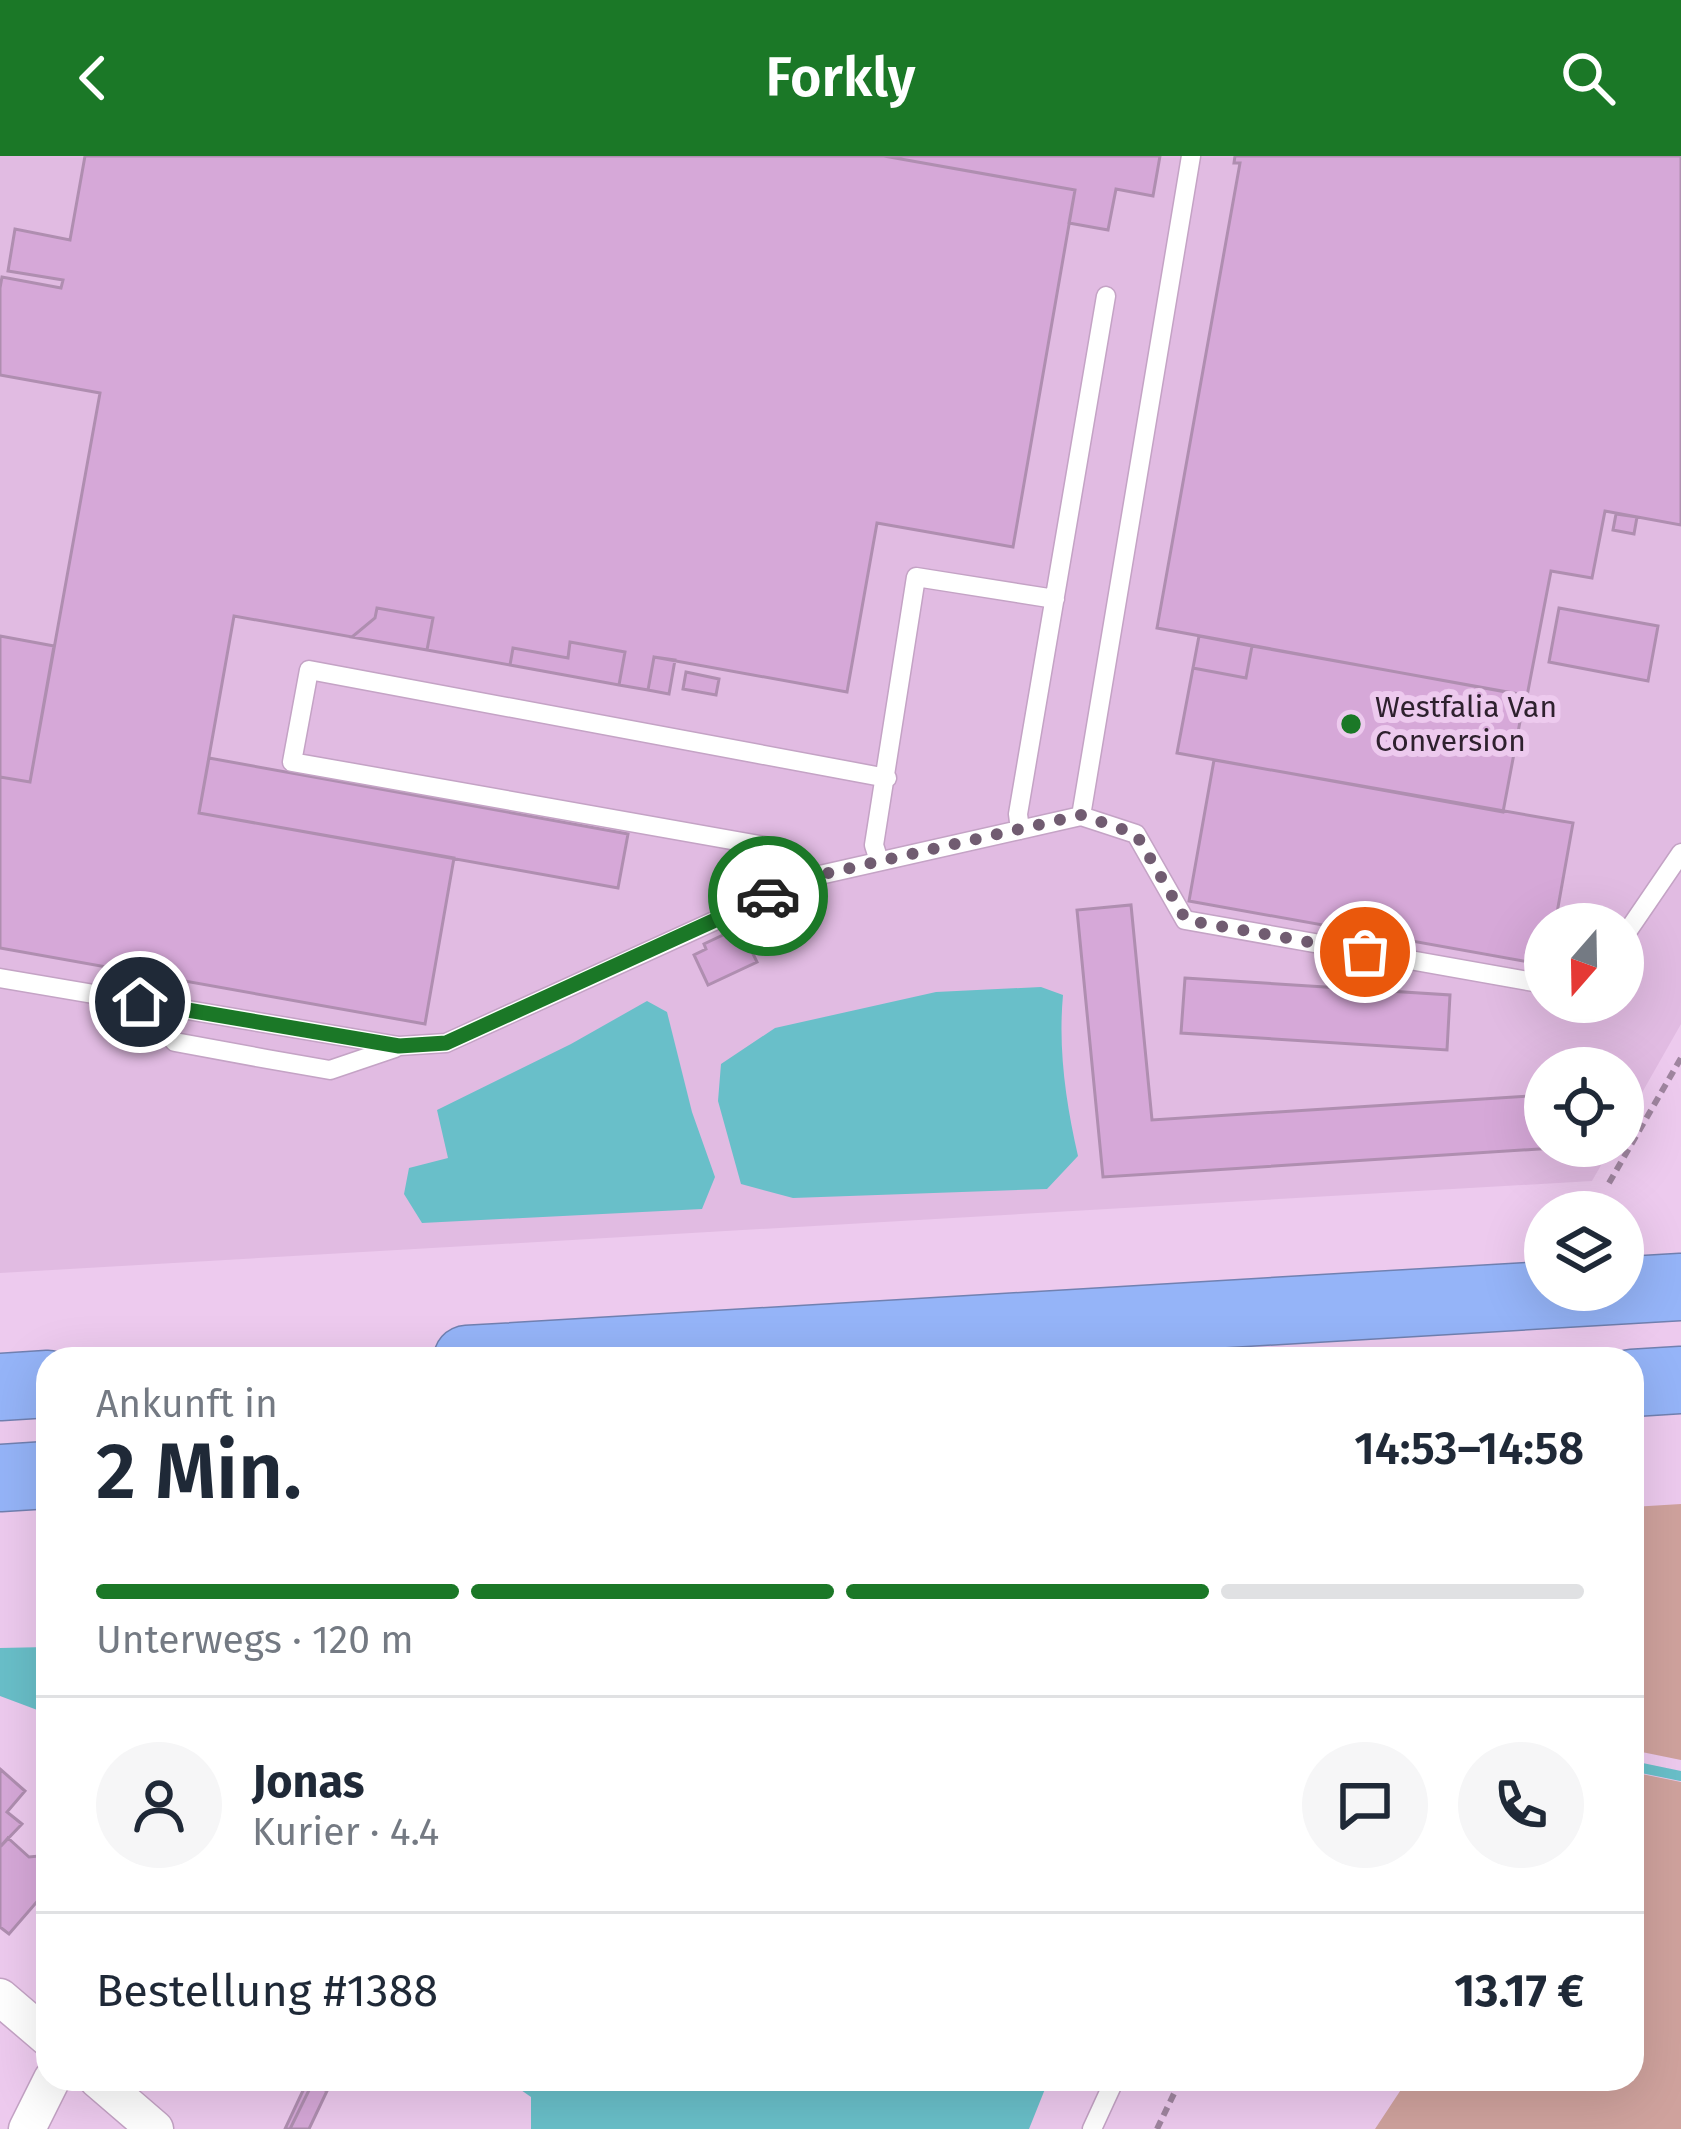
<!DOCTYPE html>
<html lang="de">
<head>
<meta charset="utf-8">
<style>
  body { margin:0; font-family:"Fira Sans",sans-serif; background:#f6f6f7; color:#1f2937; height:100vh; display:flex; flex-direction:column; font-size:45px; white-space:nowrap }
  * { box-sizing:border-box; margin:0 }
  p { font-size:39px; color:#747a83 }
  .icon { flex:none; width:66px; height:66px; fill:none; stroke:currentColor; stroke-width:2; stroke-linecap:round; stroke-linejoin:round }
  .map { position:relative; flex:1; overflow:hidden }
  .panel { position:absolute; left:36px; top:1191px; width:1608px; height:744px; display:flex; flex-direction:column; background:#fff; border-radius:36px; box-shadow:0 12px 48px #0002 }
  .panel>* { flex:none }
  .needle { width:78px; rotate:200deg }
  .controls { position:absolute; left:1524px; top:747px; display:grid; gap:24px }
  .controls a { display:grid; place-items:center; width:120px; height:120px; border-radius:50%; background:#fff; box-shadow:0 12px 48px #0002; font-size:60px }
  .pin { position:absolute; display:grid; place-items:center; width:102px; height:102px; color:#fff; margin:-51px; border:6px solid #fff; border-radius:50%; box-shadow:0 3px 12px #0007 }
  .courier { position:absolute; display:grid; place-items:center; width:120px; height:120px; margin:-60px; border:9px solid #1b7827; border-radius:50%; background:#fff; color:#222; box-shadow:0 3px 15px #0007 }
  .head em { font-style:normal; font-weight:600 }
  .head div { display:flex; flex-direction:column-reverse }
  .head { display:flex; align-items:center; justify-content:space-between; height:204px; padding:0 60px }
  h1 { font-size:78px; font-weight:600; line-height:90px }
  .bar { display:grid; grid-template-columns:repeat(4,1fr); gap:18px 12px; align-content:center; height:144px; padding:0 60px }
  .bar i { height:15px; border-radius:9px; background:#e0e1e3 }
  .bar .selected { background:#1b7827 }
  .bar p { grid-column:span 4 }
  .line { display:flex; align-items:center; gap:30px; padding:0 60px; border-top:3px solid #e0e1e3 }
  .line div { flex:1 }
  .round { display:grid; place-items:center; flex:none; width:126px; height:126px; border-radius:63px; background:#f6f6f7 }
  header { display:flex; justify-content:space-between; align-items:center; height:156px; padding:0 60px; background:#1b7827; color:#fff; font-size:54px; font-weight:600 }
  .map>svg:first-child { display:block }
  .built { fill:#e1bbe2; fill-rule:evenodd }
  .green { fill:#cfa29d }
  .water { fill:#69bfc9 }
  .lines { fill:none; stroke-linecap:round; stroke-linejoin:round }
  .stream { stroke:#69bfc9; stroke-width:10 }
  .building { fill:#d6a8d8; stroke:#af8eb0; stroke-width:3 }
  .lane-casing { stroke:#c4a3c5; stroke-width:21 }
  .street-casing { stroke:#c4a3c5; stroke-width:39 }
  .highway-casing { stroke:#7181b1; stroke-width:69 }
  .path { stroke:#9f859f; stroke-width:6; stroke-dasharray:9 6; stroke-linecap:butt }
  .lane { stroke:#fff; stroke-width:18 }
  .street { stroke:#fff; stroke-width:36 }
  .highway { stroke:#95b4f8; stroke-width:66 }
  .done { stroke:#715c71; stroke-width:12; stroke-dasharray:0 21.6 }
  .route { stroke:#1b7827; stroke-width:15 }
  .poi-dot { fill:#1b7827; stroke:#edcaee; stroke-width:4.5 }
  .labels { text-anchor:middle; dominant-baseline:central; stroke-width:12; stroke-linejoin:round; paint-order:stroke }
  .poi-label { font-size:30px; fill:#2e212e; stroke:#edcaee; text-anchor:start }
</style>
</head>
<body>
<header><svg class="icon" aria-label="back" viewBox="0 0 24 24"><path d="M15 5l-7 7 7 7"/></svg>Forkly<svg class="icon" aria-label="search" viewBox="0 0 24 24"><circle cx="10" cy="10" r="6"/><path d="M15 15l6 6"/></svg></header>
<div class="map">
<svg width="1681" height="1973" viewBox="0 0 1681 1973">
  <rect width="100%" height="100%" fill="#edcaee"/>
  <path class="built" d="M0 0H1681V868L1623 970V912H1545V990H1612L1592 1025 0 1117ZM1545 768H1623V846H1545Z"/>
  <path class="green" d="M1681 1348V1604L1632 1594V1351Z
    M1632 1616 1681 1626V1973H1375L1408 1923H1632Z"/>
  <path class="water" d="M1041 831 1063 839C1058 894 1066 947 1078 1000L1047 1033 793 1042 741 1028 718 945 721 908 775 872 936 836Z
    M647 845 667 856 692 956 715 1021 702 1053 422 1067 404 1038 409 1012 448 1002 437 954 571 888Z
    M48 1491V1558L0 1540V1492Z
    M505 1923H1049L1029 1973H531V1941Z"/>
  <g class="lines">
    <path class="stream" d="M1632 1610 1681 1620"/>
  </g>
  <path class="building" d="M85 0H884L1075 34 1013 391 877 367 847 536 654 501 648 534 619 529 625 496 570 486 568 502 513 492 510 509 427 494 433 462 377 452 375 462 352 481 234 460 199 657 454 702 425 868 0 792V621L30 626 100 237 0 219V132L2 121 61 132 63 124 8 115 15 73 70 84Z
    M884 0H1160L1153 40 1116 33 1108 74 1069 67 1075 34Z
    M1235 0H1681V369L1605 355 1592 422 1551 415 1527 540 1157 472 1240 7H1234Z
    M1616 358 1637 361 1634 378 1613 374Z
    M377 452 433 462 427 494 352 481 375 462Z
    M1559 452 1658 470 1648 525 1549 506Z
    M0 480 54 490 30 626 0 621Z
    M1199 480 1252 490 1246 522 1193 512Z
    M570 486 625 496 619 529 510 509 513 492 568 502Z
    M1252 490 1525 539 1503 656 1177 597 1193 512 1246 522Z
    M654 501 675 504 669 538 648 534Z
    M686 516 719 523 716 539 683 533Z
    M209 602 628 678 618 732 199 657Z
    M1214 604 1573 667 1555 768H1545V809L1189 745Z
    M1131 749 1152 964 1545 939V990L1570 991 1103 1021 1077 754Z
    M740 771 757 806 708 829 694 799 706 793 704 788Z
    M1185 822 1450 839 1447 894 1181 877Z
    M0 1613 25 1635 7 1656 22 1668 0 1691Z
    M8 1682 29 1701 39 1700 48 1708V1733L9 1778 0 1771V1691Z
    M307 1926 312 1928 290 1973H285Z
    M312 1928 327 1935 309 1973H290Z"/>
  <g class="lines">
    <g class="lane-casing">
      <path id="lane" d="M1081 660 1136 678 1185 764 1545 828
        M1020 674 1018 658 1106 140
        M879 705 874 689 916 421 1055 443
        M811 721 765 690 292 606 309 514 887 622
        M1623 782 1681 697
        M0 822 399 890 446 887 811 721 1081 660 1191 0
        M140 846 175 886 267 903 330 914 395 892
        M1092 1973 1115 1923"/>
    </g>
    <g class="street-casing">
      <path id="street" d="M0 1841 48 1882
        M97 1923 155 1973
        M27 1973 52 1923"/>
    </g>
    <g class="highway-casing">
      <path id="highway" d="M467 1203 1681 1131
        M1632 1227 1681 1224
        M0 1231 48 1228
        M0 1322 48 1319"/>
    </g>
    <path class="path" d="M1609 1027 1681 902
      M1157 1973 1181 1923"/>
    <use href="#lane" class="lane"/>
    <use href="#street" class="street"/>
    <use href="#highway" class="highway"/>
  </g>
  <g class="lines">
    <path class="done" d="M768 740 811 721 1081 659 1136 678 1186 764 1365 796"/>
    <path class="route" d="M140 846 399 890 446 887 768 740"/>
  </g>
  <circle class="poi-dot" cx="1351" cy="568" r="12"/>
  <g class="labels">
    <g class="poi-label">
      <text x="1375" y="551">Westfalia Van<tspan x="1375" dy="34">Conversion</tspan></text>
    </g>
  </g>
</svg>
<div class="controls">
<a><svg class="needle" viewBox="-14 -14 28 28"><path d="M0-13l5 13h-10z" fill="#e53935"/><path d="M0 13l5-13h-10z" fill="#747a83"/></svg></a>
<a><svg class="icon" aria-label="locate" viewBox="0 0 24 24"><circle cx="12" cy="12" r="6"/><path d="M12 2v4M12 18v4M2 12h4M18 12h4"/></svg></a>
<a><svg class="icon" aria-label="layers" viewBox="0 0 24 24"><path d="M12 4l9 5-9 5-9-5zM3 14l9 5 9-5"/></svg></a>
</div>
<div class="pin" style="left:1365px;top:796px;background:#ea580c"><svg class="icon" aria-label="bag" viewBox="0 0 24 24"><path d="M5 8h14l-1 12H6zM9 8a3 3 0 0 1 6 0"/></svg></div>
<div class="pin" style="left:140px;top:846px;background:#1f2937"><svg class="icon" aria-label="home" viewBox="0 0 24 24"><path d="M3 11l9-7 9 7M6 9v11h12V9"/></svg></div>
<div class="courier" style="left:768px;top:740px"><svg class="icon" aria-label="car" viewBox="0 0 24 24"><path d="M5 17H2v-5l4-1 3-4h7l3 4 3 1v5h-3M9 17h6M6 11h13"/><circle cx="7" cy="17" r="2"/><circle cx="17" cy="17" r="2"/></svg></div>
<section class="panel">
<div class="head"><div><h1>2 Min.</h1><p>Ankunft in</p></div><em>14:53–14:58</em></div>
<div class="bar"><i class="selected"></i><i class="selected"></i><i class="selected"></i><i></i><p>Unterwegs · 120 m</p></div>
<div class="line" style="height:216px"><a class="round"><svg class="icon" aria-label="person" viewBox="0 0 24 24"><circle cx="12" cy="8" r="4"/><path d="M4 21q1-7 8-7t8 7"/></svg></a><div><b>Jonas</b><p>Kurier · 4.4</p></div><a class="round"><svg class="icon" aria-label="chat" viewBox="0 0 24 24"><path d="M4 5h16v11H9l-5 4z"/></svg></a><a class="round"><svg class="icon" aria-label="phone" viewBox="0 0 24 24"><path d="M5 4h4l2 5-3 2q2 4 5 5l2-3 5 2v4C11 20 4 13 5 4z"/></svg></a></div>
<div class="line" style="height:156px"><div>Bestellung #1388</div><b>13.17 €</b></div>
</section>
</div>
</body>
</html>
